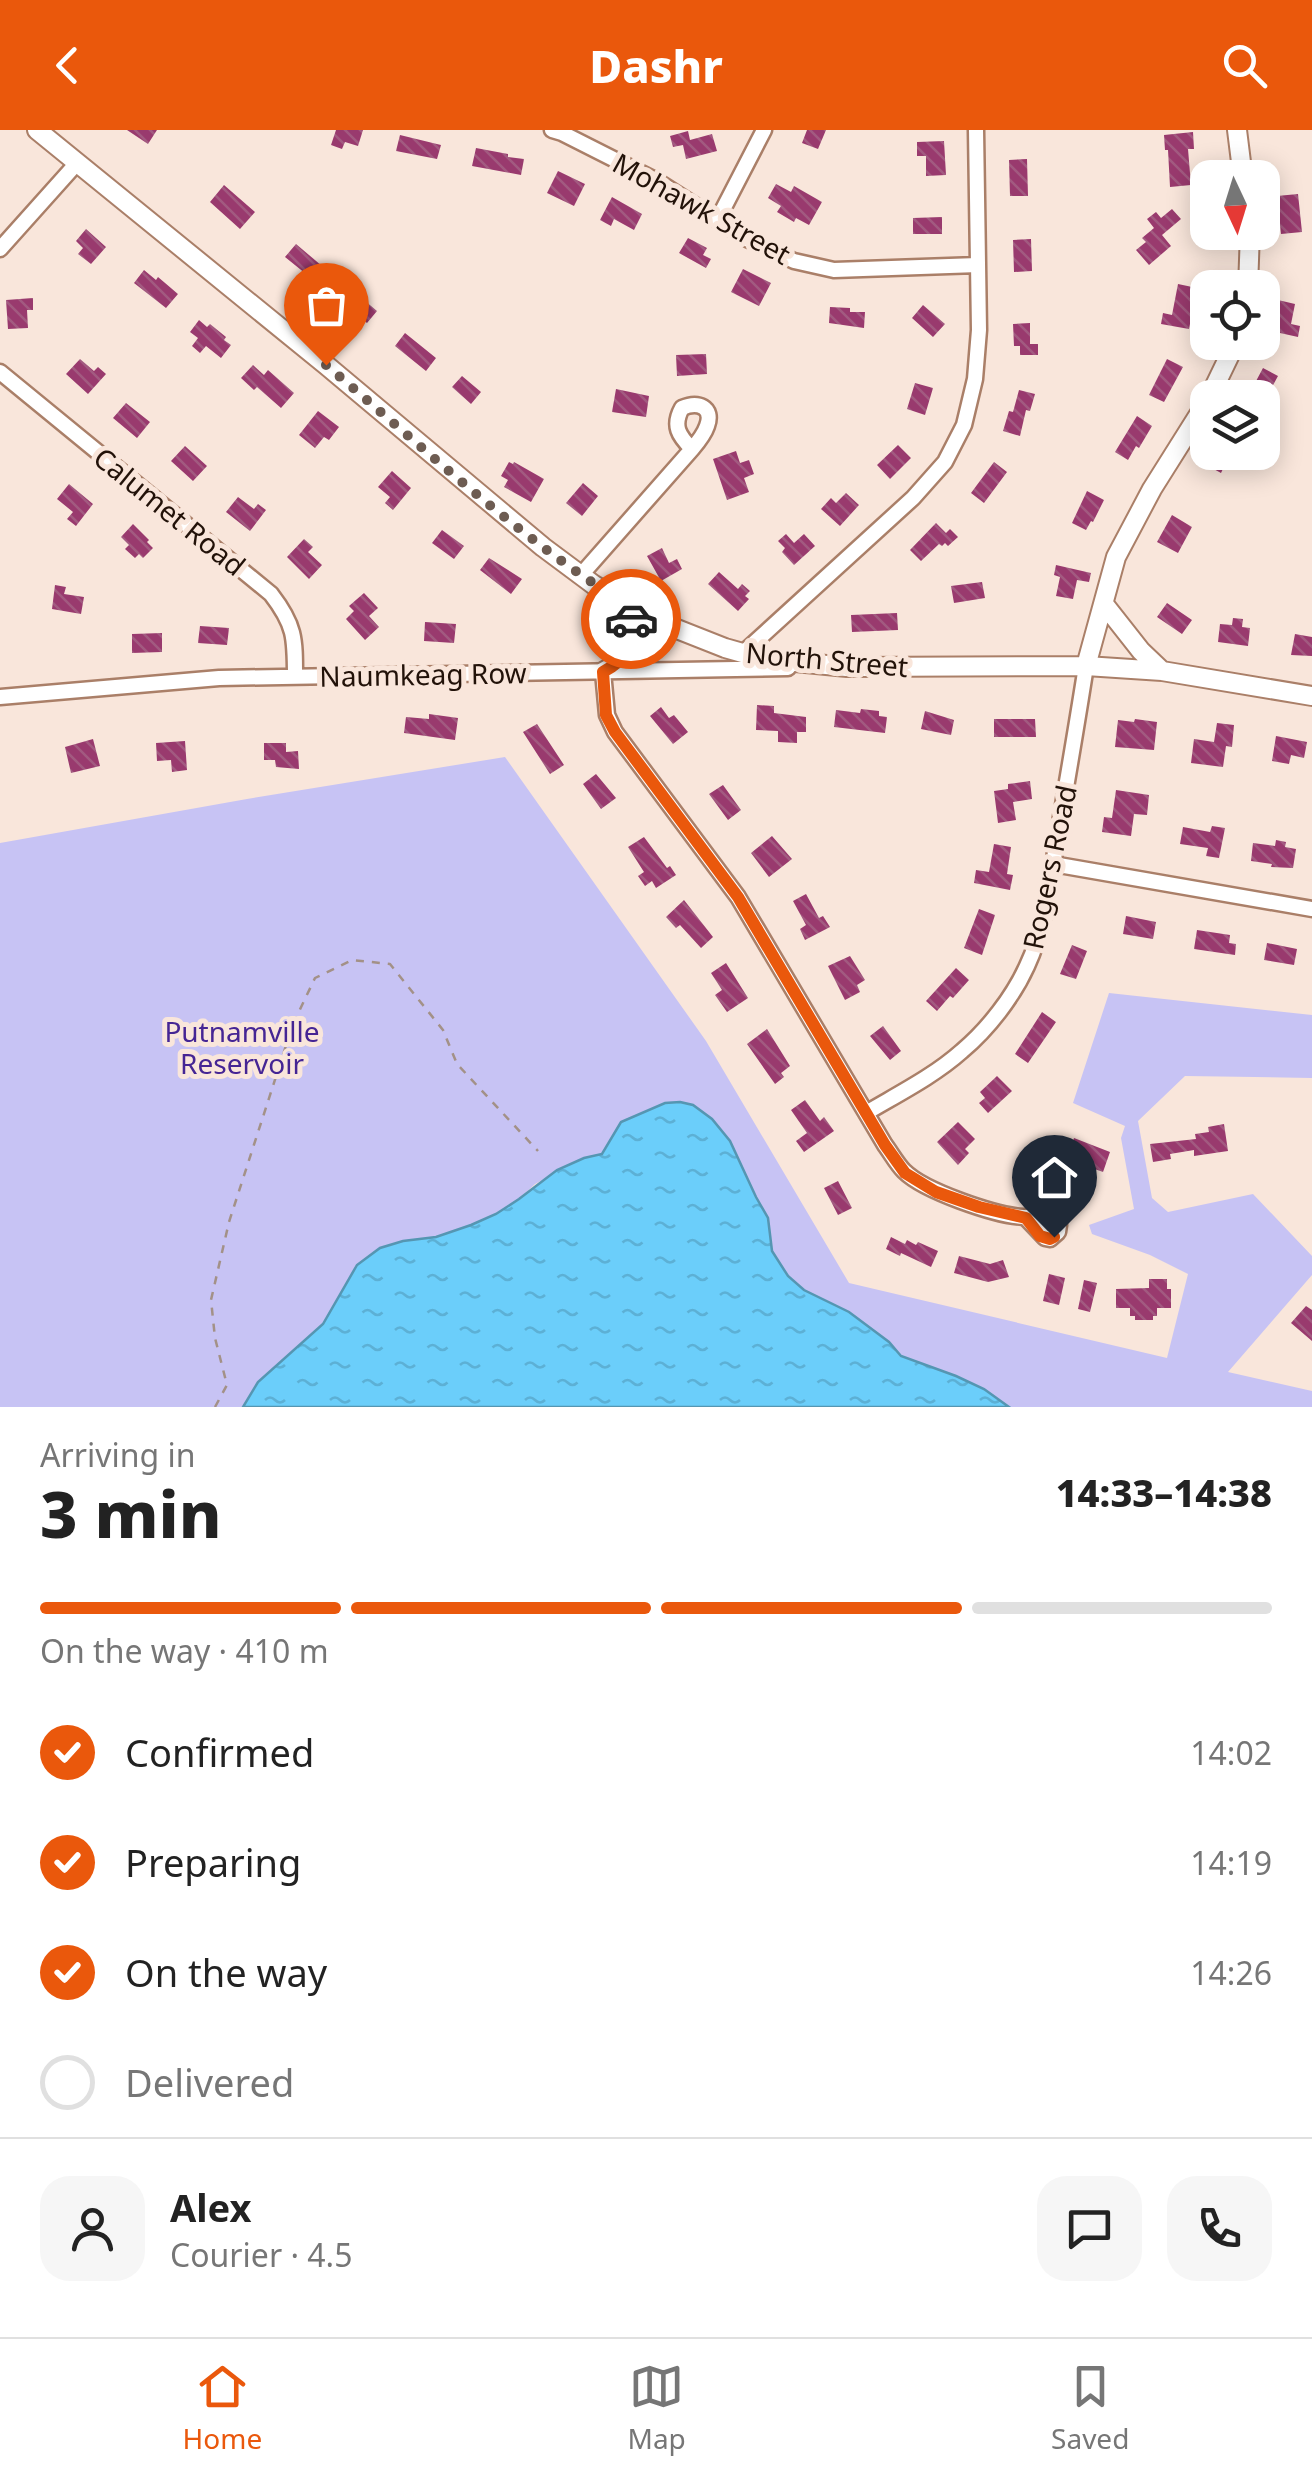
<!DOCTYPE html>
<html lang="en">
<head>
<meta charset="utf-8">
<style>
  body { margin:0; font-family:"Noto Sans",sans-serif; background:#f6f6f6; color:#222; height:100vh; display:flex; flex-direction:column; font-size:38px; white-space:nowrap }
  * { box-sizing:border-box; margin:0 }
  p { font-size:32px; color:#767676 }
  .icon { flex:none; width:55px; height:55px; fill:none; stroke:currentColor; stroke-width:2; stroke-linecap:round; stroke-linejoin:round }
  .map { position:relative; height:1277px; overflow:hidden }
  .side { display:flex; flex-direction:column; background:#fff; flex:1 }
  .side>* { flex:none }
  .needle { width:65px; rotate:176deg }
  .tools { position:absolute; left:1190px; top:30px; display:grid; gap:20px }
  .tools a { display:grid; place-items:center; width:90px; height:90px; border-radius:20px; background:#fff; box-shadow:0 5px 25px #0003; font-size:50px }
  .pin { position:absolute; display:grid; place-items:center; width:85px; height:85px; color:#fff; margin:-102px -42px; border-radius:50% 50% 50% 0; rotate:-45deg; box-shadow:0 0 10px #0007 }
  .pin .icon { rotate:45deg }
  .courier { position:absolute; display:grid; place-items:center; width:100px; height:100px; margin:-50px; border:8px solid #ea580c; border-radius:50%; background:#fff; color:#222; box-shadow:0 2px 12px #0007 }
  .headline em { font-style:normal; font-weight:800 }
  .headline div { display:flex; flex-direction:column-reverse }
  .headline { display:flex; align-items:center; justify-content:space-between; height:170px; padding:0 40px }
  h1 { font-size:65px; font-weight:800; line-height:75px }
  .bar { display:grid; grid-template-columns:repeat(4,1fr); gap:15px 10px; align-content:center; height:120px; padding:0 40px }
  .bar i { height:12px; border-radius:8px; background:#e0e0e0 }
  .bar .active { background:#ea580c }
  .bar p { grid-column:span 4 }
  .line { display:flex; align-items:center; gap:25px; padding:0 40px; border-top:2px solid #e0e0e0 }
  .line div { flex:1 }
  .round { display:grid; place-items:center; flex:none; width:105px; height:105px; border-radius:30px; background:#f6f6f6 }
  ol { padding:0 40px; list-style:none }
  li { display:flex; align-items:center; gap:30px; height:110px }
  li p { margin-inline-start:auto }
  li .icon { padding:10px; border-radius:50%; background:#ea580c; color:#fff; stroke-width:4 }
  li:last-child { color:#767676 }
  li i { width:55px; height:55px; border:5px solid #e0e0e0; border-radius:50% }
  header { display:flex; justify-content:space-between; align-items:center; height:130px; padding:0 40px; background:#ea580c; color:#fff; font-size:45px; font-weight:800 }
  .tab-bar { display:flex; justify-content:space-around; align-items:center; height:140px; border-top:2px solid #e0e0e0; background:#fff; font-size:28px; color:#767676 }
  .tab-bar a { display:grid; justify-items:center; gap:5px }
  .tab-bar .active { color:#ea580c }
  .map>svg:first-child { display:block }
  .green { fill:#c7c3f4 }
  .water { fill:url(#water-ripples); stroke:#5596b2; stroke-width:2.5 }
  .building { fill:url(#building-back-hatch) }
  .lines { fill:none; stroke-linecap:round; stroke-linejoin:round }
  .minor-casing { stroke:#aa7f68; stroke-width:19 }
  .tertiary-casing { stroke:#aa7f68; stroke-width:22 }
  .path { stroke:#a39187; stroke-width:2.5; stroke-dasharray:8 8; stroke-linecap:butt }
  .minor { stroke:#fff; stroke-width:14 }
  .tertiary { stroke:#fff; stroke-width:18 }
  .done { stroke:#6d5c52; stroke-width:10; stroke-dasharray:0 18 }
  .route { stroke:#ea580c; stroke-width:12 }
  .labels { text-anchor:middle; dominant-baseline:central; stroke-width:10; stroke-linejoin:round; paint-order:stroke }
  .street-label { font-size:28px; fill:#221209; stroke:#f9e6db }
  .park-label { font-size:28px; fill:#452594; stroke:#f9e6db }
</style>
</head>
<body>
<header><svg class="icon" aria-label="back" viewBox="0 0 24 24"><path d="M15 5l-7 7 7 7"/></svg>Dashr<svg class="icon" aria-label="search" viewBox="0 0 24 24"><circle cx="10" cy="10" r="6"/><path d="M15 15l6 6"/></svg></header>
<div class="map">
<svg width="1312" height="1277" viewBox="0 0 1312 1277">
  <defs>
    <pattern id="water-ripples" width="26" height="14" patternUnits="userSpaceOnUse" patternTransform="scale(2.5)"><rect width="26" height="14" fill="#6bcefa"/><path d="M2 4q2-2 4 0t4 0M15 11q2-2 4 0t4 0" fill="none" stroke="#5cb0d5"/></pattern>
    <pattern id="building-back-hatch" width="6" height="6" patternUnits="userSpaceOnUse" patternTransform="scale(2.5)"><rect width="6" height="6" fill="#993a6e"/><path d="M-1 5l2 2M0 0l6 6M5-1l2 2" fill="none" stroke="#a25a80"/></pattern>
  </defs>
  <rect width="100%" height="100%" fill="#f9e6db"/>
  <path class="green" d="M505 627 706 911 849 1153 1167 1228 1188 1144 1150 1125 1092 1104 1089 1095 1134 1079 1121 1008 1125 996 1073 973 1109 863 1312 885V948L1185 946 1138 991 1152 1068 1168 1082 1253 1064 1312 1126V1145L1228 1242 1312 1261V1277H1009L984 1259 956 1246 901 1226 889 1212 849 1182 804 1160 788 1146 772 1121 768 1088 756 1067 730 1011 712 989 665 973 621 992 602 1024 584 1028 535 1054 519 1069 496 1084 471 1095 436 1107 403 1111 380 1118 357 1135 323 1194 258 1252 243 1277H0V713L247 669Z"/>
  <path class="water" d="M680 972 693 975 712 989 730 1011 756 1067 768 1088 772 1121 788 1146 804 1160 849 1182 889 1212 901 1226 956 1246 984 1259 1009 1277H243L258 1252 323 1194 357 1135 380 1118 403 1111 436 1107 471 1095 496 1084 519 1069 557 1040 584 1028 602 1024 621 992 665 973Z"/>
  <path class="building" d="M127 0H157L148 14Z
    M336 0H363L358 16 345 12 342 19 331 15Z
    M807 0H826L818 19 802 13Z
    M688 1 690 10 712 4 717 21 686 29 683 15 673 17 670 6Z
    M1193 2 1194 19H1188L1191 55 1170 57 1168 20H1165L1164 5Z
    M400 5 441 15 437 29 396 21Z
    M944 11 946 45 926 46V26H917V12Z
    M476 18 508 24V27L524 29 521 45 472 36Z
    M1027 29 1028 66H1010L1009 30Z
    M558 41 585 54 574 76 547 63Z
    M776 54 791 62 794 56 822 72 809 95 796 88 794 92 777 82 781 76 768 68Z
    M224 55 255 82 240 99 210 72Z
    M1298 64 1302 102 1281 104 1277 66Z
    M612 67 642 84 634 100 614 89 611 96 600 90Z
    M1172 79 1181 89 1162 105 1171 116 1149 135 1136 120 1146 112 1142 108 1154 98 1147 89 1156 82 1161 88Z
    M942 87V104H913V88Z
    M86 99 106 117 91 134 78 124 83 118 76 111Z
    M688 108 707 118 703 125 711 129 706 138 679 123Z
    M1031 109 1032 141 1014 142 1013 110Z
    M296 114 322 136 311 148 285 127Z
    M743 139 771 153 759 176 731 162Z
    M144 140 156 150 158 147 178 164 166 178 134 153Z
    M1178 154 1197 158 1189 199 1161 194 1163 183 1172 185Z
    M346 155 377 181 367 193 336 167Z
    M33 168V180H27L28 198 8 199 6 170Z
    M1278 170 1295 174 1291 194 1300 196 1298 207 1271 201Z
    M923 175 945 194 933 207 912 188Z
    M830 177 850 178V182H865L864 198 829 193Z
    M199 190 207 197 210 194 226 207 224 210 231 215 221 228 206 216 200 223 192 216 198 208 190 202Z
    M1030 193V214H1038V225H1020V216H1014L1013 194Z
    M405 203 436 228 426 241 395 216Z
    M706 224 707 244 677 246 676 225Z
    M80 229 94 241 98 237 106 244 88 264 66 244Z
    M1167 229 1183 237 1164 272 1149 265Z
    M253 235 264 245 268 240 294 263 281 278 257 257 254 260 241 248Z
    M1263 238 1278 246 1266 268H1247Z
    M462 246 481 262 471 274 452 257Z
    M915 253 933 258 925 285 907 279Z
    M616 259 649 266 646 287 612 282Z
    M1019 260 1035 264 1030 281 1026 280 1020 306 1003 301 1009 281 1013 282Z
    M126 273 150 292 137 308 113 288Z
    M318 281 339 297 329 310 324 307 315 318 299 305Z
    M1137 286 1152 296 1139 318 1136 316 1128 330 1115 322Z
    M898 315 911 328 890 349 877 335Z
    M185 316 207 336 193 351 171 331Z
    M736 321 740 333 749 330 754 344 744 348 749 362 727 370 713 329Z
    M1217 322H1231L1221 343 1210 337Z
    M509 332 513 334 514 332 544 349 531 372 504 357 508 350 501 346Z
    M994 332 1007 342 984 373 971 363Z
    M392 341 411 358 393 380 385 373 390 367 378 357Z
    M583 353 598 366 582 386 566 373Z
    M69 354 93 374 76 396 67 389 73 382 57 369Z
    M1087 361 1104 370 1093 392 1091 391 1086 400 1072 393Z
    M846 363 859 375 840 396 821 379 831 368 836 373Z
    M238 367 254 379 258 374 266 380 250 401 226 382Z
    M1172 385 1192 397 1178 423 1157 412Z
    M936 393 946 403 950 399 958 407 948 416 945 413 942 416 939 414 921 431 910 420Z
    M133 394 149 410 147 412 153 418 143 428 139 424 135 428 125 419 129 415 121 407Z
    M442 400 464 416 454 429 432 413Z
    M786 404 794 413 804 404 815 416 794 435 782 422 785 418 778 411Z
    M304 409 313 417 308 422 322 435 309 449 287 427Z
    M662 418 669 433 677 429 682 439 661 451 647 426Z
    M489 428 522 449 511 464 480 440Z
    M1056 435 1091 443 1089 452 1077 450 1073 469 1056 466 1060 447 1054 445Z
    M719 442 738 459 742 454 750 461 745 466 749 469 738 481 708 454Z
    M982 452 985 468 954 473 951 456Z
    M55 455 66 457 64 464 84 467 81 484 52 479Z
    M364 463 378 478 369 486 379 497 365 510 346 489 354 481 349 476Z
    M1167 473 1192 490 1182 504 1157 487Z
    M897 483 898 500 852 502 851 485Z
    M1233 488 1243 489 1242 497 1250 498 1248 516 1218 512 1220 494 1232 495Z
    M425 492 456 494 454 513 424 511Z
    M200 496 229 498 227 515 198 513Z
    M162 503V522L132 523V504Z
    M1295 504 1312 507V526L1291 525Z
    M757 575 774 576V583L806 587V602H797V613L778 612V601L756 600Z
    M661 577 669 588 674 585 688 602 673 614 650 586Z
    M861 579 879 581V586L887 587 885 603 834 597 836 580 860 583Z
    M925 581 954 590 951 605 921 599Z
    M429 584 458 588 455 610 404 603 406 587 429 589Z
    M994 589H1035L1036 607H994Z
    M1135 589 1157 592 1154 620 1115 617 1118 590 1134 592Z
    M1217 593 1234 595 1232 617 1226 616 1223 637 1191 633 1194 609 1214 612Z
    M537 594 564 635 550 644 523 602Z
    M1276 606 1307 612 1304 628 1291 625 1289 634 1272 631Z
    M93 609 100 636 71 643 65 617Z
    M185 611 187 640 172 642 171 630 157 631 156 613Z
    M264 613H286V622L298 621 299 639 276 637 275 630H264Z
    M596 644 616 668 601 679 583 654Z
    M1030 651 1032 669 1013 672 1016 690 998 693 994 661 1008 659V654Z
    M723 655 741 680 728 690 709 664Z
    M1116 660 1149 665 1147 685 1134 684 1131 706 1102 702 1104 687 1112 688Z
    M1212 696 1225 698 1219 728 1206 726 1208 718 1180 714 1183 697 1210 702Z
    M772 706 792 729 769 747 751 723Z
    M644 707 667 738 670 736 676 745 656 758 652 751 645 756 638 746 644 742 628 717Z
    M1276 710 1286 712 1285 717 1296 719 1293 738 1271 737 1272 734 1251 731 1253 713 1275 716Z
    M994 714 1011 717 1007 744 1013 745 1010 760 974 753 976 740 989 742Z
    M806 764 819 788 823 786 830 797 805 810 800 799 806 795 793 771Z
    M684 770 713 807 701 818 680 795 676 798 666 787Z
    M979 779 995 785 982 825 964 818Z
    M1126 786 1156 792 1153 809 1123 804Z
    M1197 800 1230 805 1229 813 1236 814 1235 825 1194 819Z
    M1267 813 1297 819 1294 835 1264 830Z
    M1072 815 1087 821 1076 849 1060 844Z
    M850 826 865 850 857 855 860 862 845 870 828 836Z
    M726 833 748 868 727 882 715 865 722 860 711 843Z
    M956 838 969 850 953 868 950 866 937 881 926 871Z
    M1042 882 1056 892 1028 933 1015 924Z
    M883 896 901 921 890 930 870 906Z
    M767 899 790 936 781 943 784 947 775 954 747 914Z
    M997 946 1012 961 988 983 979 973 985 968 980 962Z
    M805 970 820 991 824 987 834 1001 804 1022 796 1011 807 1003 791 980Z
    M958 992 975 1009 965 1019 969 1023 958 1035 937 1012Z
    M1224 994 1228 1021 1194 1026V1020L1170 1024 1171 1029 1153 1032 1150 1014 1196 1009 1195 1004 1209 1002 1208 997Z
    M1074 1008 1110 1022 1103 1042 1067 1029Z
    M838 1051 852 1078 838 1085 824 1058Z
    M891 1107 905 1114 907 1110 916 1115 918 1112 938 1121 931 1137 901 1123 900 1126 886 1119Z
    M959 1126 990 1134 1003 1130 1009 1147 988 1152 954 1143Z
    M1049 1144 1065 1148 1059 1175 1043 1171Z
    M1149 1149H1167V1159H1171V1178H1157V1186H1153V1190H1135V1186H1130V1178H1116V1159L1149 1158Z
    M1084 1150 1097 1153 1090 1182 1078 1179Z
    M1306 1176 1312 1180V1211L1291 1193Z"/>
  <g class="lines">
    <g class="minor-casing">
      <path id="minor" d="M552 0 562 3 657 51 749 110 794 131 834 140 978 135
        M718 89 764 0
        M0 119 77 33
        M0 242 271 464C295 495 295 508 295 546
        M581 445 692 319C698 312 704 305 707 296 714 277 698 271 682 278 672 296 679 306 692 319
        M743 523 913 368 945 332 964 295 975 249 979 200 976 0
        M603 542 607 585 615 602 738 767 885 1015C891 1023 897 1034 904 1041 924 1061 994 1085 1023 1087 1035 1088 1038 1081 1054 1085L1059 1095 1058 1102 1050 1109 1045 1108 1026 1088
        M0 567 219 548 788 538
        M1053 734 1312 779
        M866 983C898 964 934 946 962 921 988 899 1013 867 1027 836 1045 798 1050 752 1057 710 1067 652 1077 594 1086 536"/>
    </g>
    <g class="tertiary-casing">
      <path id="tertiary" d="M37 0 326 235 543 417 594 455 649 488 725 518 764 529 847 537 1086 536 1162 541 1312 566
        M1237 0 1243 48
        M1248 158 1250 102
        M1209 268 1236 212
        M1104 474 1141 521 1162 541
        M1086 536 1116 427 1152 359 1208 270
        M603 542C636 524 631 513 632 478"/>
    </g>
    <path class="path" d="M215 1277 227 1255 215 1208 211 1170 229 1092 293 894 315 848 352 830 390 834 443 900 457 934 538 1021"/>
    <use href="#minor" class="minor"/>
    <use href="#tertiary" class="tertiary"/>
  </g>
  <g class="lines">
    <path class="done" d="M326 235C423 317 523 412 632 478L631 489"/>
    <path class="route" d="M631 489C630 519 630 527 603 542L606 585 615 602 738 767 885 1015 905 1043 936 1062 979 1077 1026 1088 1040 1106 1050 1109 1054 1107"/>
  </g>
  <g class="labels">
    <g class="street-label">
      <text transform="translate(702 78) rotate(29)">Mohawk Street</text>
      <text transform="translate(170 381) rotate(39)">Calumet Road</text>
      <text transform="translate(827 529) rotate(5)">North Street</text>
      <text transform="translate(423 544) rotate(-1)">Naumkeag Row</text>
      <text transform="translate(1049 737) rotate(-78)">Rogers Road</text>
    </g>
    <g class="park-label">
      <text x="242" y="901">Putnamville<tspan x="242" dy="32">Reservoir</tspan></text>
    </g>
  </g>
</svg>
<div class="tools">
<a><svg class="needle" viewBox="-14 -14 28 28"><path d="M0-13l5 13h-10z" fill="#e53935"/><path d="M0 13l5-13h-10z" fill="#767676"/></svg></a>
<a><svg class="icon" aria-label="locate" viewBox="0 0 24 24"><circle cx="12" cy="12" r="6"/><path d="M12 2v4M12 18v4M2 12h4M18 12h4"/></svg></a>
<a><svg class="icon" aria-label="layers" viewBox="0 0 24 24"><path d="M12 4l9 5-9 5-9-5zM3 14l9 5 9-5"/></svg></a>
</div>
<div class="pin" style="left:326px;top:235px;background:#ea580c"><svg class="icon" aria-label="bag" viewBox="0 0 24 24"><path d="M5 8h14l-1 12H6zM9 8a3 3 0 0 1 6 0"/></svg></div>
<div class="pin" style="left:1054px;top:1107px;background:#1f2937"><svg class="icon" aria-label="home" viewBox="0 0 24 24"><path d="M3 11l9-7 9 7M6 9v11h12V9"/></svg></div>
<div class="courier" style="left:631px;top:489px"><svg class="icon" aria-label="car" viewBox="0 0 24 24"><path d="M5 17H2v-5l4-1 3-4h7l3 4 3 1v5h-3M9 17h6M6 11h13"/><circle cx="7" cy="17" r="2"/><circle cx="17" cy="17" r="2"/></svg></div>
</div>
<section class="side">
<div class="headline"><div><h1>3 min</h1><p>Arriving in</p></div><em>14:33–14:38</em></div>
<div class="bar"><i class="active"></i><i class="active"></i><i class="active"></i><i></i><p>On the way · 410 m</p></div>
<ol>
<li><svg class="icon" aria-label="check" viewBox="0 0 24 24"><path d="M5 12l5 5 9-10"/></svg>Confirmed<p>14:02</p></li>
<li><svg class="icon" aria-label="check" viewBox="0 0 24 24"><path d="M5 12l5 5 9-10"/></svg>Preparing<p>14:19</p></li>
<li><svg class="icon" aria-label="check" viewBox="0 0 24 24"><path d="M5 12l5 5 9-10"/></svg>On the way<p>14:26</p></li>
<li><i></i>Delivered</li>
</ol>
<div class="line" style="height:180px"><a class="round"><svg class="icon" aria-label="person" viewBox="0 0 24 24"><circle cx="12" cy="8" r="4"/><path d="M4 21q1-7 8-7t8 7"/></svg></a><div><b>Alex</b><p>Courier · 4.5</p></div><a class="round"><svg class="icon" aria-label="chat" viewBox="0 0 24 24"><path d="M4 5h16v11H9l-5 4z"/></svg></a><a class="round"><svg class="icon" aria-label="phone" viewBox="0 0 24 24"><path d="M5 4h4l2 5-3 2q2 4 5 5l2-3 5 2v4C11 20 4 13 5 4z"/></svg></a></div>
</section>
<nav class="tab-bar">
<a class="active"><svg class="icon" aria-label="home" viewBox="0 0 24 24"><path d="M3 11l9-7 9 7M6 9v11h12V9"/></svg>Home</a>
<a><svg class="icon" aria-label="map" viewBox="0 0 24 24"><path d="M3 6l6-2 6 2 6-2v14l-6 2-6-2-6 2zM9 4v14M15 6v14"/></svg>Map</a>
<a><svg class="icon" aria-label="saved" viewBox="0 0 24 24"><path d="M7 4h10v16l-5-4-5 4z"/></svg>Saved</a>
</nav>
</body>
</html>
